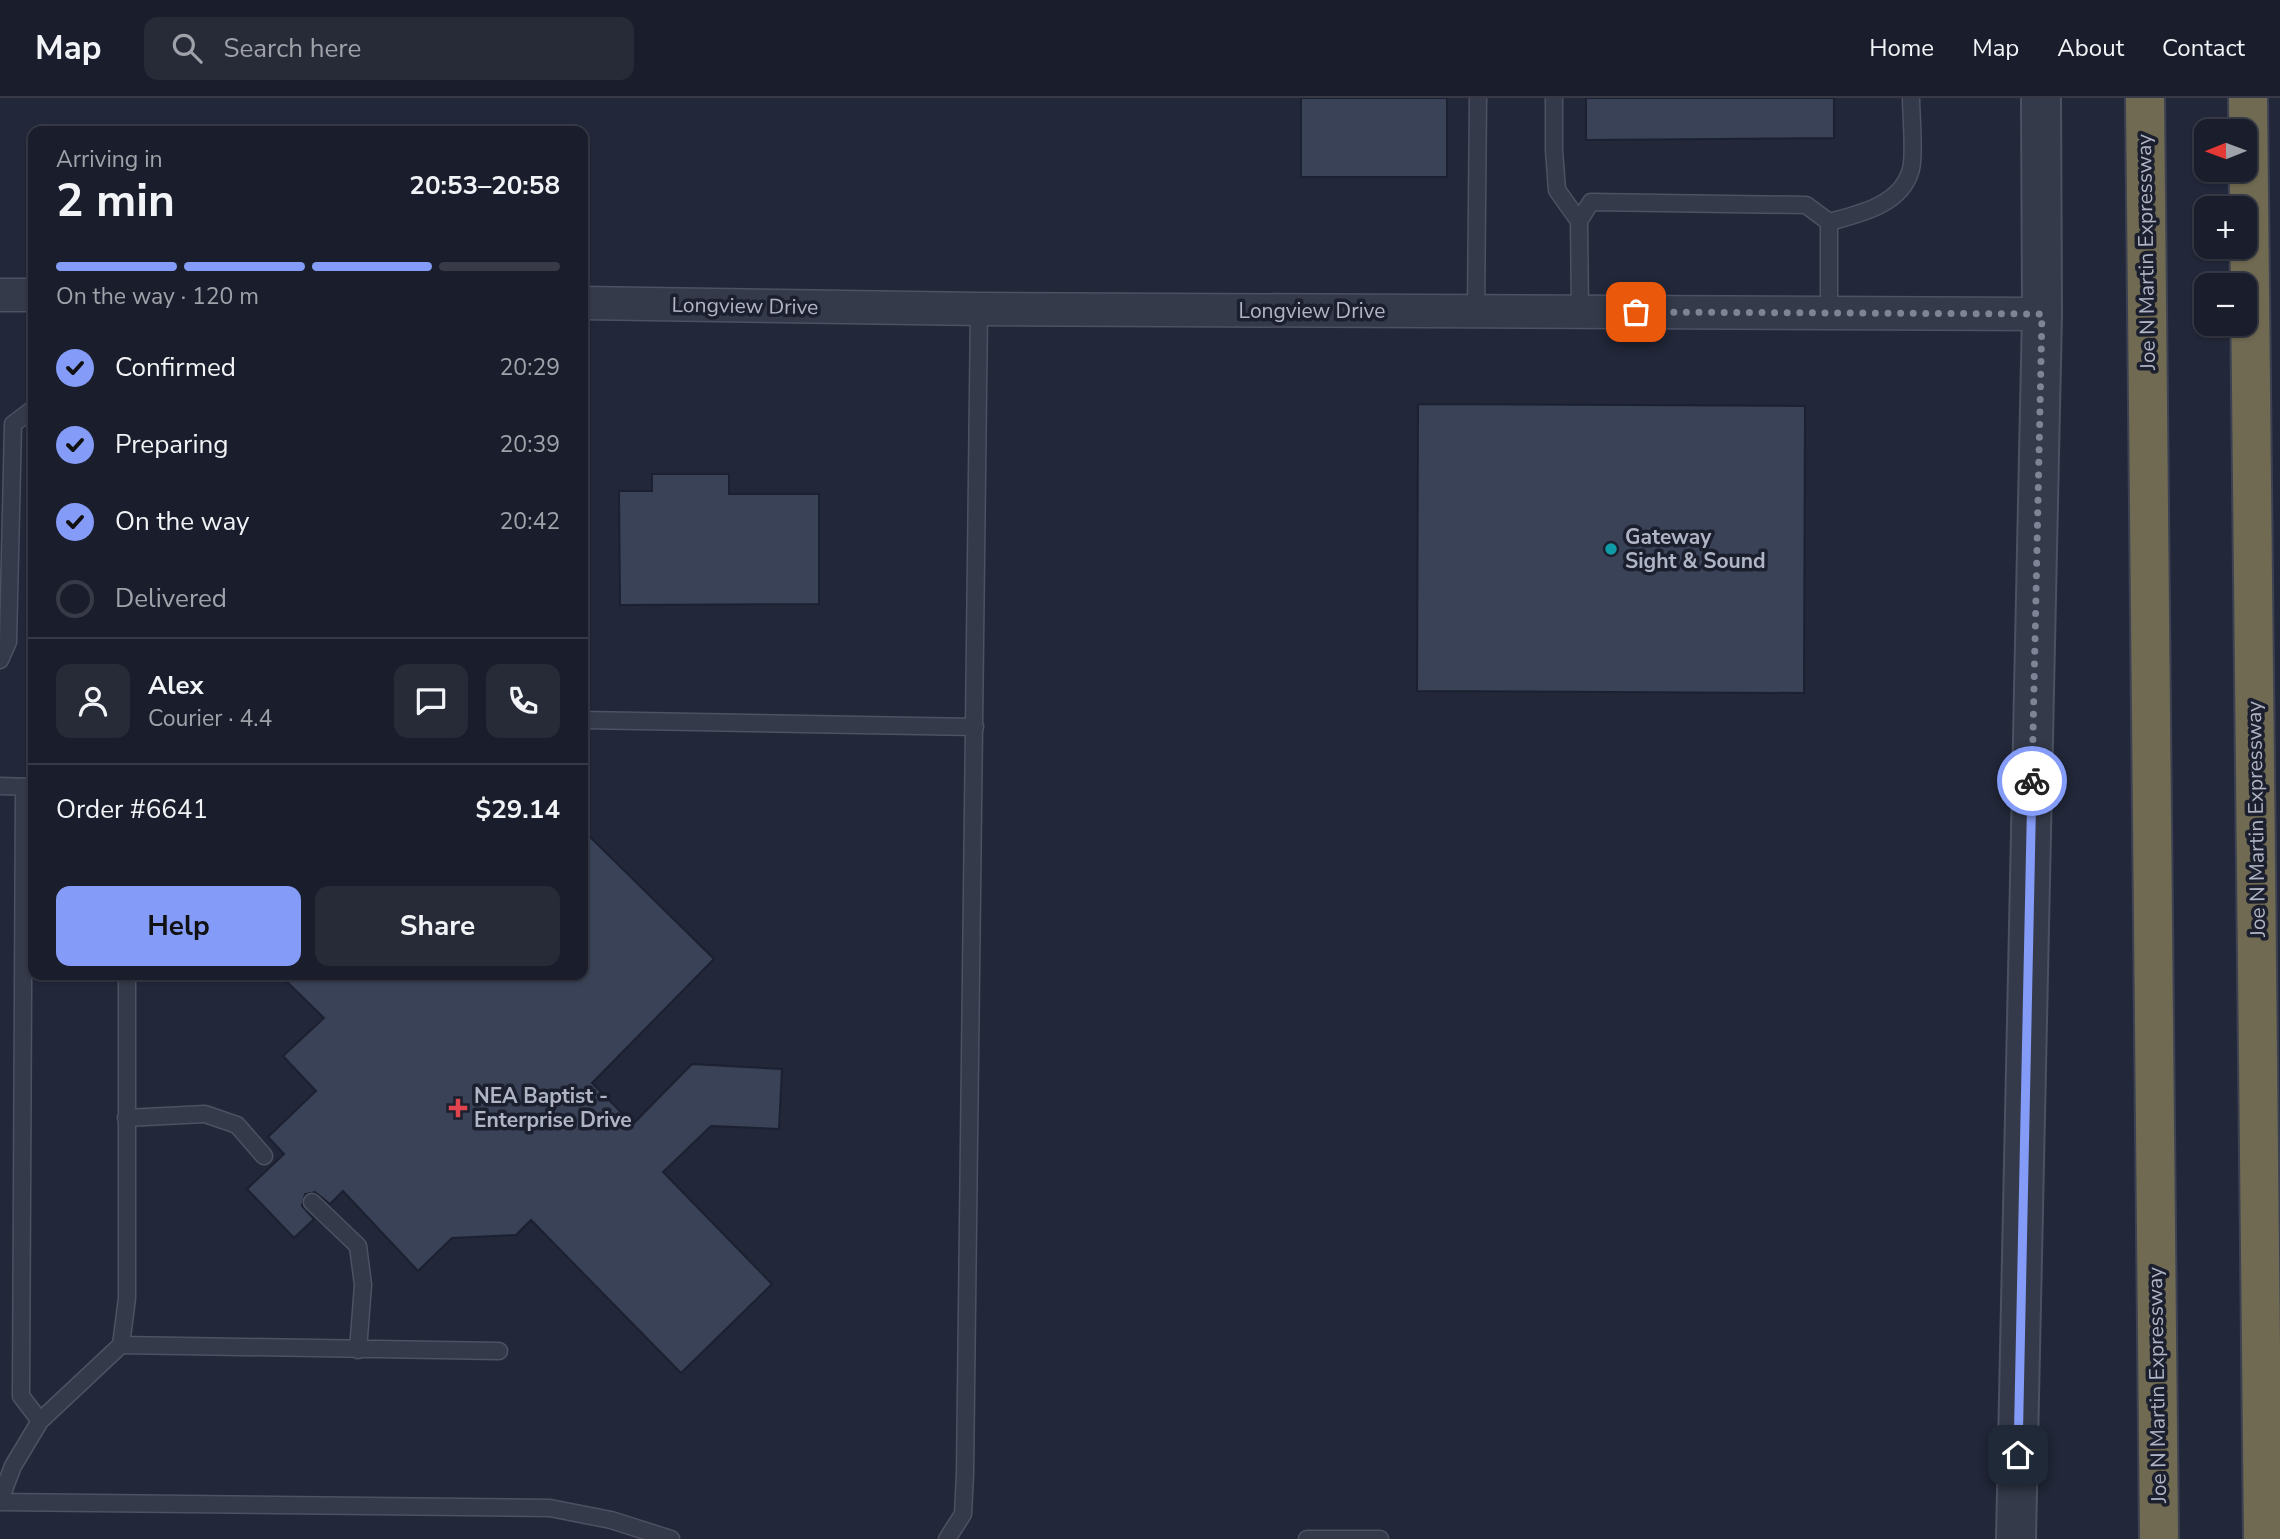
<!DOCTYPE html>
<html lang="en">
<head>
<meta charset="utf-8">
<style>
  body { margin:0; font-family:"Nunito Sans",sans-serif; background:#272a37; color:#f1f3f6; height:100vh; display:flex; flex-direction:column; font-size:26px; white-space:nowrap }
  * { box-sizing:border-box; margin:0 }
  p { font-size:23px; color:#9fa2a9 }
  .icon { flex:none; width:38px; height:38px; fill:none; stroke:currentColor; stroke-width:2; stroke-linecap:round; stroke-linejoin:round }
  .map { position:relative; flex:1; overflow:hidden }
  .panel { position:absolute; left:28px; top:28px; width:560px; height:854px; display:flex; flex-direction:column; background:#1a1d2b; border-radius:14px; box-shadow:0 2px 5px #0004,0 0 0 2px #383b47 }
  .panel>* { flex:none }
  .needle { width:46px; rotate:269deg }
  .fabs { position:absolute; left:2194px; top:21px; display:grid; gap:14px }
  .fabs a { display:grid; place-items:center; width:63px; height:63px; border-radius:14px; background:#1a1d2b; box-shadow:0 2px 5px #0004,0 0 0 2px #383b47; font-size:35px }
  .pin { position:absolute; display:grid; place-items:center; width:60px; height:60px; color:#fff; margin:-30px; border-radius:14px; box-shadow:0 4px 10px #0006 }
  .courier { position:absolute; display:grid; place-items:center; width:70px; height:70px; margin:-35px; border:5px solid #849cf7; border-radius:50%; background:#fff; color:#222; box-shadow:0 2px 9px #0007 }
  .head em { font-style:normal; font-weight:700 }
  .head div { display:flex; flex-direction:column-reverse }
  .head { display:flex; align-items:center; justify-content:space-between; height:119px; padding:0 28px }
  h1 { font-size:46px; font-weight:700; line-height:52px }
  .bar { display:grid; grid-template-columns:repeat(4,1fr); gap:10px 7px; align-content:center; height:84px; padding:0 28px }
  .bar i { height:9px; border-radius:5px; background:#383b47 }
  .bar .active { background:#849cf7 }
  .bar p { grid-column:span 4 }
  .line { display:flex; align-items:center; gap:18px; padding:0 28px; border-top:2px solid #383b47 }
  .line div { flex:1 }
  .round { display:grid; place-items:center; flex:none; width:74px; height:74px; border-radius:14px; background:#272a37 }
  ol { padding:0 28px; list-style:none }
  li { display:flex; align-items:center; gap:21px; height:77px }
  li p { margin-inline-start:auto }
  li .icon { padding:7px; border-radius:50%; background:#849cf7; color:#111; stroke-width:4 }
  li:last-child { color:#9fa2a9 }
  li i { width:38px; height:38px; border:4px solid #383b47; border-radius:50% }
  .action { display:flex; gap:14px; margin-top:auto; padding:14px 28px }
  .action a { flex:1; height:80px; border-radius:14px; background:#849cf7; color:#111; font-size:28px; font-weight:700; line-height:80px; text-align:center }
  .action a+a { background:#272a37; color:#f1f3f6 }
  header { display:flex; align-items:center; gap:42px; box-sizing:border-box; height:98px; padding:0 35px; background:#1a1d2b; border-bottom:2px solid #383b47 }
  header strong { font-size:33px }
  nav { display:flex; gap:38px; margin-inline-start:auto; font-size:24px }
  .search { width:490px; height:63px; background:#272a37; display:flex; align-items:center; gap:18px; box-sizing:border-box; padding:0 24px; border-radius:14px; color:#9fa2a9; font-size:26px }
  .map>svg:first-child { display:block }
  .building { fill:#3a4257; stroke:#1c2131; stroke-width:2 }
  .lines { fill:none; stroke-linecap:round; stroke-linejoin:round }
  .service-casing { stroke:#4d5262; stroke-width:19 }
  .minor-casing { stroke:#4d5262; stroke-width:35 }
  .tertiary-casing { stroke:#4d5262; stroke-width:42 }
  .motorway-casing { stroke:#3d4252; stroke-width:42 }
  .service { stroke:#353a4a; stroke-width:16 }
  .minor { stroke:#353a4a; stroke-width:32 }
  .tertiary { stroke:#353a4a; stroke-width:38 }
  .motorway { stroke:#706a52; stroke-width:38 }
  .done { stroke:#7e8395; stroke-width:7; stroke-dasharray:0 12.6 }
  .route { stroke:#849cf7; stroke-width:9 }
  .culture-dot { fill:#0f9aa8; stroke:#1b1f2e; stroke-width:2.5 }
  .health-dot { fill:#e0444e; stroke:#1b1f2e; stroke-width:2.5 }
  .labels { text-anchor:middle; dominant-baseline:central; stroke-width:7; stroke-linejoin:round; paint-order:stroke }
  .street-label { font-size:21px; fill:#b0b5c6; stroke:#1b1f2e }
  .poi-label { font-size:21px; font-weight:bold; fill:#b0b5c6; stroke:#1b1f2e; text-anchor:start }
</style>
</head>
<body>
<header>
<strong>Map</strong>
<div class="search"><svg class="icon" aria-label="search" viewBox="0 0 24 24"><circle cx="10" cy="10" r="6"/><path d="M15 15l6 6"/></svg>Search here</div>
<nav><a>Home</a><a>Map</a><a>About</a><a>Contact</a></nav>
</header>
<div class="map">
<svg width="2280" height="1441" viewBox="0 0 2280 1441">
  <rect width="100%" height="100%" fill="#222739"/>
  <path class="building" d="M1301 0H1447V79H1301Z
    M1586 0H1834V40L1586 42Z
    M1418 306 1805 308 1804 595 1417 593Z
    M652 376H729V396H819V506L620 507 619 393H652Z
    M583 732 714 861 592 985 633 1026 692 966 782 971 779 1031 711 1028 663 1074 772 1186 681 1275 531 1122 516 1137 452 1140 418 1173 343 1093 330 1106 315 1094 305 1096 302 1108 314 1121 294 1140 247 1091 284 1056 268 1039 316 993 283 958 324 920 280 877H583Z"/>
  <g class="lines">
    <g class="service-casing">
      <path id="service" d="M1554 0V52L1557 92 1579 123
        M1829 124C1859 116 1902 107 1911 71 1915 56 1911 17 1911 0
        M1476 214 1478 0
        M1580 214 1579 123 1591 104 1806 107 1829 124V215
        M0 562 8 544 13 326 33 311
        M583 622 975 629
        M0 688 33 689
        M24 689 21 1298 40 1323
        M126 1020 205 1016 237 1027 264 1058
        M312 1104 358 1148 363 1187 358 1252
        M121 1247 499 1253
        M0 1402 13 1368 40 1323 121 1247 127 1200V877
        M0 1404 550 1410 611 1422 671 1441
        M947 1441 963 1416 965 1376 979 211
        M1307 1441H1380"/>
    </g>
    <g class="minor-casing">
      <path id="minor" d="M0 197H33
        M583 205 979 211 2042 216"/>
    </g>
    <g class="tertiary-casing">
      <path id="tertiary" d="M2016 1441 2042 216 2041 0"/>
    </g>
    <g class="motorway-casing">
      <path id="motorway" d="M2145 0 2159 1441
        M2248 0 2263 1441"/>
    </g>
    <use href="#service" class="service"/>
    <use href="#minor" class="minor"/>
    <use href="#tertiary" class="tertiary"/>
    <use href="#motorway" class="motorway"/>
  </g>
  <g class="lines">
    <path class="done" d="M1636 214 2042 216 2032 683"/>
    <path class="route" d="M2018 1357 2032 683"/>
  </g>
  <circle class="culture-dot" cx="1611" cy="451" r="7"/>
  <path class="health-dot" d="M454.5 999.5h7v7h7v7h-7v7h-7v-7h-7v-7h7z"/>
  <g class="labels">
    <g class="street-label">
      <text transform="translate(2146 154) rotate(-91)">Joe N Martin Expressway</text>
      <text transform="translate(745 208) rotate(1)">Longview Drive</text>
      <text x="1312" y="213">Longview Drive</text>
      <text transform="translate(2256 721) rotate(-91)">Joe N Martin Expressway</text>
      <text transform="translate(2157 1287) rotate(-91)">Joe N Martin Expressway</text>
    </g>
    <g class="poi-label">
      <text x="1625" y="439">Gateway<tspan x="1625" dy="24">Sight &amp; Sound</tspan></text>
      <text x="474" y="998">NEA Baptist -<tspan x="474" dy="24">Enterprise Drive</tspan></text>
    </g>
  </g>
</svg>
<div class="fabs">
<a><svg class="needle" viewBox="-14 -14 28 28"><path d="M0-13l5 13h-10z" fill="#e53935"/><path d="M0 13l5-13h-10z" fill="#9fa2a9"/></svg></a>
<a>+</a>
<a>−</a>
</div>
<div class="pin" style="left:1636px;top:214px;background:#ea580c"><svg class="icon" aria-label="bag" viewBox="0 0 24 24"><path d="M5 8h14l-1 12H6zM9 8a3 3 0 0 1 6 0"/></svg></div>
<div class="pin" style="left:2018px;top:1357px;background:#1f2937"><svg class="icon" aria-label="home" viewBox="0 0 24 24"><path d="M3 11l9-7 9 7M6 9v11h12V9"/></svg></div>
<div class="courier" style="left:2032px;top:683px"><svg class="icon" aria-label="bike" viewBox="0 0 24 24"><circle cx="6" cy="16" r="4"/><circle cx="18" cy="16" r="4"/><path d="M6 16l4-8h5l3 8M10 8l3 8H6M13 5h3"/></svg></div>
<section class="panel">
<div class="head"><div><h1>2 min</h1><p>Arriving in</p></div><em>20:53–20:58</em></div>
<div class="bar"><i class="active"></i><i class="active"></i><i class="active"></i><i></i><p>On the way · 120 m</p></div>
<ol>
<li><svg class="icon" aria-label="check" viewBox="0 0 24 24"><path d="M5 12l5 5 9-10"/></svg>Confirmed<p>20:29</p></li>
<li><svg class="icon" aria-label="check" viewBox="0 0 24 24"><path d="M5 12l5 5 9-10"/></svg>Preparing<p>20:39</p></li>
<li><svg class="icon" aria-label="check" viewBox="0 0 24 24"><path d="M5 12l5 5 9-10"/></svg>On the way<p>20:42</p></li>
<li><i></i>Delivered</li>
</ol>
<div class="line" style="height:126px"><a class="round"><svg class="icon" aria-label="person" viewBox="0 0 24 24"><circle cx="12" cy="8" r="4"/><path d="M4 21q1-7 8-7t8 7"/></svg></a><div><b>Alex</b><p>Courier · 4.4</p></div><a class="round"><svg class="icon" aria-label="chat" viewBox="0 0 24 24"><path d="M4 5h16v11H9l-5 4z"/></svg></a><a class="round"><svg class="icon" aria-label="phone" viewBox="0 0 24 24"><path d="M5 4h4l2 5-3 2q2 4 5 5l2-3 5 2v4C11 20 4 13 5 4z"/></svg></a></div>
<div class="line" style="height:91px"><div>Order #6641</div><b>$29.14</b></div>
<div class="action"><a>Help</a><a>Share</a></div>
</section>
</div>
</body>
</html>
